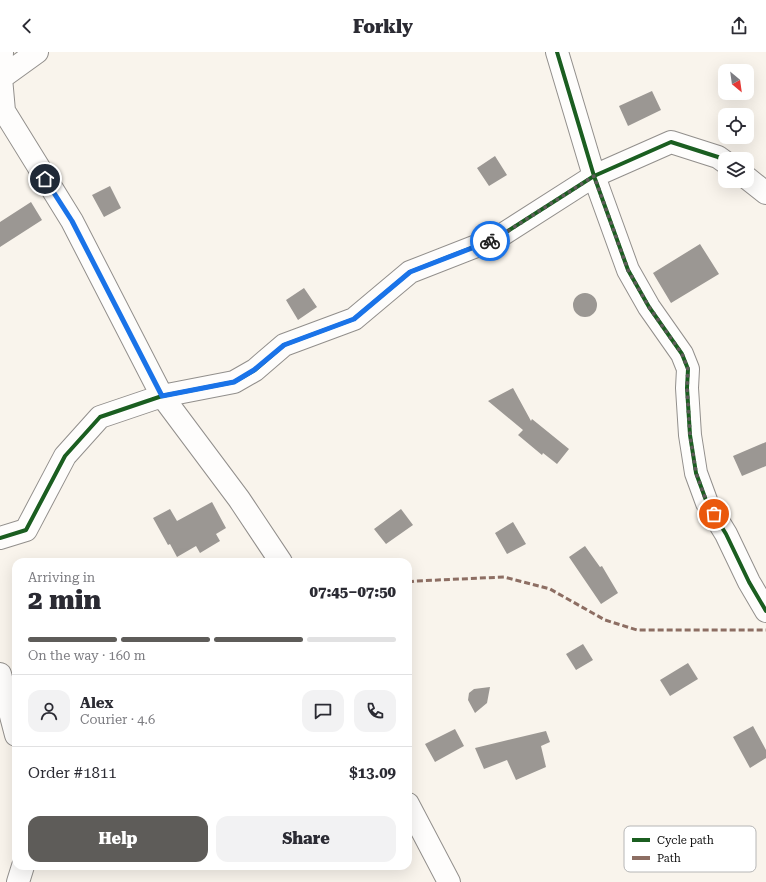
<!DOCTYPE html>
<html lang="en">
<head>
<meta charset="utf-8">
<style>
  body { margin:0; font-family:"Roboto Serif",serif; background:#f2f2f3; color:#2b2b33; height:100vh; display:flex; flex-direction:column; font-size:15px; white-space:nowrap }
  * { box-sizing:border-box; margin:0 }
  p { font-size:13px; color:#7c7c81 }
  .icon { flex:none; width:22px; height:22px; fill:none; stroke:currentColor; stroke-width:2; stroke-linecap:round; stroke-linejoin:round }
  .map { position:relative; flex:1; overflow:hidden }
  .panel { position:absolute; left:12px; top:506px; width:400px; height:312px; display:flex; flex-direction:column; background:#fff; border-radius:12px; box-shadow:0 4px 16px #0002 }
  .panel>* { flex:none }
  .needle { width:26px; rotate:151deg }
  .buttons { position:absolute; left:718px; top:12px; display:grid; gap:8px }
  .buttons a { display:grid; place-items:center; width:36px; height:36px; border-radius:8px; background:#fff; box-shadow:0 4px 16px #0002; font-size:20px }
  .pin { position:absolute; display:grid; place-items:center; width:34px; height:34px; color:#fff; margin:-17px; border:2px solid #fff; border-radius:50%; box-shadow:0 1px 4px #0007 }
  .courier { position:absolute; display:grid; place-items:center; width:40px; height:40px; margin:-20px; border:3px solid #1a73e8; border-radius:50%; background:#fff; color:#222; box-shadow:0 1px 5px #0007 }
  .head em { font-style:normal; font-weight:800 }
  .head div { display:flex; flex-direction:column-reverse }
  .head { display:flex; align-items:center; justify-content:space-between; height:68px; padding:0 16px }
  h1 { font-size:26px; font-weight:800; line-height:30px }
  .bar { display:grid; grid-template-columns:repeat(4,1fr); gap:6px 4px; align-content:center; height:48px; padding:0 16px }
  .bar i { height:5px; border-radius:3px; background:#e1e1e2 }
  .bar .selected { background:#5e5c59 }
  .bar p { grid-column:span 4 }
  .line { display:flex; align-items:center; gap:10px; padding:0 16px; border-top:1px solid #e1e1e2 }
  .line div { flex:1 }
  .round { display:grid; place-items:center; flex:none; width:42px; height:42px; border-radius:12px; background:#f2f2f3 }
  .button { display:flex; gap:8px; margin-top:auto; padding:8px 16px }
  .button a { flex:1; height:46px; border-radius:12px; background:#5e5c59; color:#fff; font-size:16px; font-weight:800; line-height:46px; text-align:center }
  .button a+a { background:#f2f2f3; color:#2b2b33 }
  header { display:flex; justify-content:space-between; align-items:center; height:52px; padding:0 16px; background:#fff; font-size:18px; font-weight:800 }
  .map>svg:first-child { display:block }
  .building { fill:#9b9793 }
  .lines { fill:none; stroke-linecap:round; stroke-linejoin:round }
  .street-casing { stroke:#928f8c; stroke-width:24 }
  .street { stroke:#fefdfc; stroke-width:22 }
  .quiet { stroke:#8d6e63; stroke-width:3; stroke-dasharray:6 3; stroke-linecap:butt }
  .cycleway-casing { stroke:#fff; stroke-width:6 }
  .cycleway { stroke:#1b5e20; stroke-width:4 }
  .done { stroke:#5e5c59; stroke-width:4; stroke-dasharray:0 7.2 }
  .route { stroke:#1a73e8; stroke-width:5 }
  .key { fill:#fff; stroke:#b6b6b6; stroke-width:1 }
  .key-label { font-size:11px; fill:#0a0a0a }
</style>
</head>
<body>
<header><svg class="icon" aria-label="back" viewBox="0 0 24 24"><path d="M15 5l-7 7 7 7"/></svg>Forkly<svg class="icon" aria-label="share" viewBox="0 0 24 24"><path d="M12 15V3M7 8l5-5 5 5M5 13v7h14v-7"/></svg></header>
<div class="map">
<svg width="766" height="830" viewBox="0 0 766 830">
  <rect width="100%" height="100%" fill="#f9f4ec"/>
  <path class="building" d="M652 39 661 58 628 74 619 54Z
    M495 104 507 123 489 134 477 116Z
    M110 134 121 156 104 165 92 143Z
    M31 150 42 168 0 195V170Z
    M700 192 719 222 671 251 653 221Z
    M304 236 317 255 298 268 286 248Z
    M573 253a12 12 0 1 1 24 0a12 12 0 1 1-24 0Z
    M513 336 531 369 532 367 569 397 557 412 543 401 542 403 518 383 523 378 488 349Z
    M766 390V414L742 424 733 404Z
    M212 450 226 476 216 482 220 489 200 501 196 494 177 505 170 492 168 493 153 466 170 457 177 469Z
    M401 457 413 473 386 492 374 477Z
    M513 470 526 492 507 502 495 481Z
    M585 494 600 515 602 514 618 541 601 552 569 505Z
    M583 592 593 608 576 618 566 602Z
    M688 611 698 627 670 644 660 628Z
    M490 635 487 651 475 661 468 648 469 641 474 637Z
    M753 674 766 698V706L750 716 733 685Z
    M455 677 464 694 435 710 425 692Z
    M546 679 550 690 541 694 546 715 516 728 507 708 484 717 475 696Z"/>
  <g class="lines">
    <g class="street-casing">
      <path id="street" d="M557 0 594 124 628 218 649 255 682 302 688 317 687 336 690 383 696 421 707 451 726 482 749 530 766 559
        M1 26 37 0
        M4 59 72 169 162 344 239 447 281 510
        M0 61 4 59 1 26 2 0
        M747 126 766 141
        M0 486 26 478 65 404 100 365 162 344 234 330 255 318 284 293 354 267 410 220 497 186 594 124 671 90 718 105 725 110
        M0 622 16 683
        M408 752 449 830
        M18 830 23 814"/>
    </g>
    <use href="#street" class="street"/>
    <path class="quiet" d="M408 530 416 529 504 525 550 537 605 568 637 578H766"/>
    <g class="cycleway-casing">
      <path id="cycleway" d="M557 0 594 124 628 218 649 255 682 302 688 317 687 336 690 383 696 421 707 451 726 482 749 530 766 559
        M0 486 26 478 65 404 100 365 162 344 234 330 255 318 284 293 354 267 410 220 497 186 594 124 671 90 718 105 725 110"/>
    </g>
    <use href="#cycleway" class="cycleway"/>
  </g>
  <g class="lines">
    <path class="done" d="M490 189 497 186 594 124 628 218 649 255 682 302 688 317 687 336 690 383 696 421 707 451 714 462"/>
    <path class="route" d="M45 127 72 169 162 344 234 330 254 318 284 293 354 267 410 220 490 189"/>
  </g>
  <rect x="624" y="774" width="132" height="46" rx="6" class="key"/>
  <rect x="632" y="786" width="18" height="4" fill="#1b5e20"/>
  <rect x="632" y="804" width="18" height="4" fill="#8d6e63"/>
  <g class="key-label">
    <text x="657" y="792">Cycle path</text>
    <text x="657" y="810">Path</text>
  </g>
</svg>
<div class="buttons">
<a><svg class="needle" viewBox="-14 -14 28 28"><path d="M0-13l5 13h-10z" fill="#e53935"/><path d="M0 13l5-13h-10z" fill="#7c7c81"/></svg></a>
<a><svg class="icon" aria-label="locate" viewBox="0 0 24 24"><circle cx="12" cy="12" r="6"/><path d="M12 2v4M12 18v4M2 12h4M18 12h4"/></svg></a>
<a><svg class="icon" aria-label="layers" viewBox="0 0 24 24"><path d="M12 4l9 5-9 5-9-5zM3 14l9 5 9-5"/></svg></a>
</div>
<div class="pin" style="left:714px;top:462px;background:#ea580c"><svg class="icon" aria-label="bag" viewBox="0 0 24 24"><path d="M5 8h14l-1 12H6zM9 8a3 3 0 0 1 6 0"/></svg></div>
<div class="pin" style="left:45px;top:127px;background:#1f2937"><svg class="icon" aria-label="home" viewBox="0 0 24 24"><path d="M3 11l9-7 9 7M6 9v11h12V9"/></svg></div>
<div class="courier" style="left:490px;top:189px"><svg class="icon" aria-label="bike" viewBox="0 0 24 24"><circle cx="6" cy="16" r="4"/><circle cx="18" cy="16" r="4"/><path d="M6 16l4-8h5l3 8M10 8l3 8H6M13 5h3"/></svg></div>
<section class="panel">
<div class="head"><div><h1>2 min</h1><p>Arriving in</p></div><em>07:45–07:50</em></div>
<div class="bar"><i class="selected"></i><i class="selected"></i><i class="selected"></i><i></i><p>On the way · 160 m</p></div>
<div class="line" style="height:72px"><a class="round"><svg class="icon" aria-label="person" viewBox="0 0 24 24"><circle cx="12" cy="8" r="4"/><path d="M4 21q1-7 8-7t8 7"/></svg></a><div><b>Alex</b><p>Courier · 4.6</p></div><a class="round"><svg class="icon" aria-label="chat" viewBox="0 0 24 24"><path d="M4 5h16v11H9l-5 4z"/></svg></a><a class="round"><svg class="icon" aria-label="phone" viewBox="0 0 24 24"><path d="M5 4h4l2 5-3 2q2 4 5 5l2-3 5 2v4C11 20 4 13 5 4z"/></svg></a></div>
<div class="line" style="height:52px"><div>Order #1811</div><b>$13.09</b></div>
<div class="button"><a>Help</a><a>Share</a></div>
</section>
</div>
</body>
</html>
